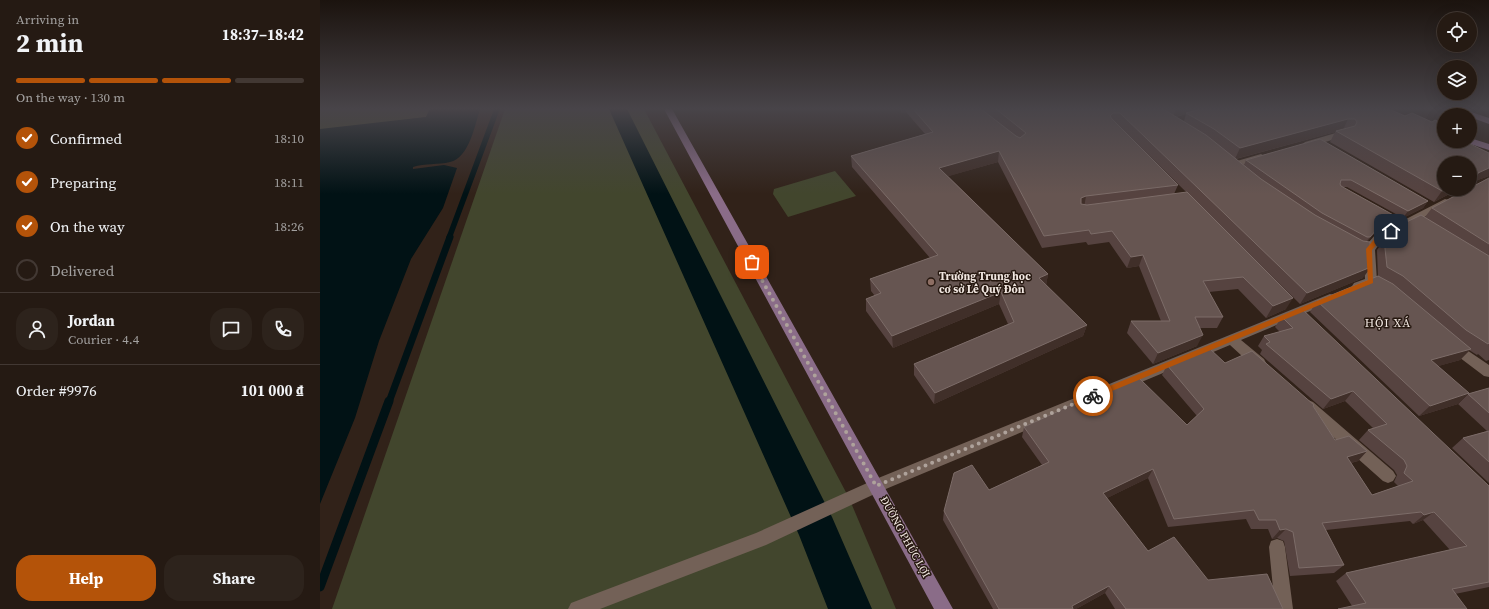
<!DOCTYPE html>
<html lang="en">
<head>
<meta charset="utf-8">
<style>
  body { margin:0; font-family:"Source Serif 4",serif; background:#2d231c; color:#f1f3f6; height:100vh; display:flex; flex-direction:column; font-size:15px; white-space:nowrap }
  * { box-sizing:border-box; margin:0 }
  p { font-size:13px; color:#a3a1a0 }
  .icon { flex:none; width:22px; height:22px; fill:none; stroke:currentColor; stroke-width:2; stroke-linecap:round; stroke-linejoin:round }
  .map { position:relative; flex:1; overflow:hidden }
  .drawer { display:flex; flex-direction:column; background:#251a13; width:320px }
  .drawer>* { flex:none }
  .fabs { position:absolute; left:1117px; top:12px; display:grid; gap:8px }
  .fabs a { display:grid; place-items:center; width:40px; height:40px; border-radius:50%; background:#251a13; box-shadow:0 4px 16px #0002,0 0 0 1px #423833; font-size:20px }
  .pin { position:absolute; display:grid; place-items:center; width:34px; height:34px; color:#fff; margin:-17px; border-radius:8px; box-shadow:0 2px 6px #0006 }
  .courier { position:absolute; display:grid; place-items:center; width:40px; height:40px; margin:-20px; border:3px solid #b45309; border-radius:50%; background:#fff; color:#222; box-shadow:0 1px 5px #0007 }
  .headline em { font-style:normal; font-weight:700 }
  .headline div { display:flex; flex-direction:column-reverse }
  .headline { display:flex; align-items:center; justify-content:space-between; height:68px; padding:0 16px }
  h1 { font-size:26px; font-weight:700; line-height:30px }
  .bar { display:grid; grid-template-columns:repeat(4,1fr); gap:6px 4px; align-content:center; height:48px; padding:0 16px }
  .bar i { height:5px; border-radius:3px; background:#423833 }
  .bar .active { background:#b45309 }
  .bar p { grid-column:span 4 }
  .line { display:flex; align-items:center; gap:10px; padding:0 16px; border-top:1px solid #423833 }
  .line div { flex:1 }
  .round { display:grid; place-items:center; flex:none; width:42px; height:42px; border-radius:16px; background:#2d231c }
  ol { padding:0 16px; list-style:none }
  li { display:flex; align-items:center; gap:12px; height:44px }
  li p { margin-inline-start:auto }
  li .icon { padding:4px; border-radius:50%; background:#b45309; color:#fff; stroke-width:4 }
  li:last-child { color:#a3a1a0 }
  li i { width:22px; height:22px; border:2px solid #423833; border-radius:50% }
  .action { display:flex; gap:8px; margin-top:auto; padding:8px 16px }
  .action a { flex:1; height:46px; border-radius:16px; background:#b45309; color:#fff; font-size:16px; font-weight:700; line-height:46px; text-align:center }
  .action a+a { background:#2d231c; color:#f1f3f6 }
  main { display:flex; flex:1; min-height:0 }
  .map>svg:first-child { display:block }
  .green { fill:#42462d }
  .water { fill:#011215 }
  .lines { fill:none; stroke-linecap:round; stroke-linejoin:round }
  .stream-far2 { stroke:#011215; stroke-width:5.5 }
  .stream-far1 { stroke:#011215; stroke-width:7 }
  .stream { stroke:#011215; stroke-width:9 }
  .lane { fill:#736157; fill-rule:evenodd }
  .street { fill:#736157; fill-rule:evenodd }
  .secondary { fill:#8a6c88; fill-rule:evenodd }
  .wall { fill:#564340; fill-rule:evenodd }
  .shaded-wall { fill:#402f29 }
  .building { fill:#665551; stroke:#7c6c68 }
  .route { fill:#b45309 }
  .done { stroke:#aea29b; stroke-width:4; stroke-dasharray:0 7.2 }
  .education-dot { fill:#8d6e63; stroke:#261810; stroke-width:1.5 }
  .labels { text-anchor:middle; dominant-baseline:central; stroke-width:3; stroke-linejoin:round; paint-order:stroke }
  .poi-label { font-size:11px; font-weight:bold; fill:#f1e7e1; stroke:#261810; text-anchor:start }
  .street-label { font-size:11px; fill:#f1e7e1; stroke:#261810 }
  .neighbourhood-label { font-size:12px; letter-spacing:1px; fill:#f1e7e1; stroke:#261810 }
</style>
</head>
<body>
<main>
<section class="drawer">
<div class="headline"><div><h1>2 min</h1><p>Arriving in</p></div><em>18:37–18:42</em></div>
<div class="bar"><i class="active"></i><i class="active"></i><i class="active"></i><i></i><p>On the way · 130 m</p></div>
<ol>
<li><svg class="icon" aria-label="check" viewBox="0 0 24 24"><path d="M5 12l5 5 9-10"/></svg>Confirmed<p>18:10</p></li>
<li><svg class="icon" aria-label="check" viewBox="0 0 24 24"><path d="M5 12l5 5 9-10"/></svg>Preparing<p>18:11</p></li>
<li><svg class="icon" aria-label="check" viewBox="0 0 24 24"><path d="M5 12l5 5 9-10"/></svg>On the way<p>18:26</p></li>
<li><i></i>Delivered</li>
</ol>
<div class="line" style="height:72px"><a class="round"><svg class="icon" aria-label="person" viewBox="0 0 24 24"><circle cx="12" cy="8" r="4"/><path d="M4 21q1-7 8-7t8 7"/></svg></a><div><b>Jordan</b><p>Courier · 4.4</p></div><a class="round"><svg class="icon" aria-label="chat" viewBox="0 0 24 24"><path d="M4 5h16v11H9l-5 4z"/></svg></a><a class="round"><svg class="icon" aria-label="phone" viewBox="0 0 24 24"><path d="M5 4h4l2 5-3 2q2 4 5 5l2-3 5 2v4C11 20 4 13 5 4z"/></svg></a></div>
<div class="line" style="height:52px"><div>Order #9976</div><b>101 000 ₫</b></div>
<div class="action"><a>Help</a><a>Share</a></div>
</section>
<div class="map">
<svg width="1169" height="609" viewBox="0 0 1169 609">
  <rect width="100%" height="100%" fill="#312219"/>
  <path class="green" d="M0 109H110L106 117 0 131Z
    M185 109H324L529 498 576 609H12Z
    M515 171 536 196 468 217 453 194 454 189Z"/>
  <path class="water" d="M110 109H160C155 125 149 158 130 162 118 165 105 163 93 167V169L124 165 137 168 123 208 91 259 59 341 35 418 0 504V129L106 117Z
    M289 109H307L512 517 552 609H508L479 535Z"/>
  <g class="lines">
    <path class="stream-far2" d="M129 238 177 109"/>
    <path class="stream-far1" d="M69 402 130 237"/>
    <path class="stream" d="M0 587 69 401"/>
    <path class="lane" d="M556 479 561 481 564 486 561 491 446 545 280 609H248L251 603 436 533Z"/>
    <path class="street" d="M1026 130 1029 131 1030 133 1029 135 988 147 983 144 985 142Z
      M941 154 946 157 944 159 913 168 908 165 910 163Z
      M1125 199 1129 200 1130 202 1129 204 1063 239 1055 250 1057 281C1053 287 1041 291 1034 289L1032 286 1034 283 1045 279 1043 249 1055 235Z
      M1010 294 1014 295 1016 298 1014 301 921 340 944 359 946 363 944 367 939 368 934 367 910 345 561 491 556 493 551 491 548 486 551 481Z
      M1131 340 1135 342 1169 365V377L1164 376 1127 348 1125 345 1127 342Z
      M988 400 993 402 1073 471 1076 476 1073 481 1068 483 1063 481 983 410 981 406 983 402Z
      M957 539 963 541 965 547 973 609H955L949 547 951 541Z"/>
    <path class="secondary" d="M344 109H352L633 609H614Z
      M1130 109H1142L1169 118V124L1150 117V115H1143Z
      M1150 138 1169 144V150L1147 143 1145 141H1150Z"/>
  </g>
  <path class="wall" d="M580 109H1069L1169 176 1152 182 1150 186V163L1124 189H1139L1114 202 1010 142 1015 132 916 159 924 165 926 160 1000 139 1108 201 1103 208 1083 218 1027 187H1022L1072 224 1054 234 1047 242 1043 278 980 304 797 124H796L858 185 854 194 966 309 946 318 918 289 889 292 903 317 897 328H880L877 346 833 364 807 333 811 321H841L819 266 807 268 789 242 768 245 766 242 722 248 678 162 628 176 728 274 726 285 767 325 763 336 614 404 594 375V364L688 324 679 304 573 348 546 311V299L555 296 551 291 550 279 610 258 532 167 531 156 605 134 586 112 582 113ZM866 114 864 121 856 117Z
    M1169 178V360L1166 361 1158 354 1157 355 1149 350 1140 360 1118 366 1138 404 1099 416 990 312 997 301 1058 277 1057 250 1072 229 1105 217 1112 208Z
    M962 317 1169 486V587L1135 594 1032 606 1016 581 1026 573 1130 550 1103 520 1093 524 1090 521 1006 530 1024 565 1014 573 970 576 964 541 957 538 952 539 948 529H931L926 519 848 527 828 478 787 498 828 551 888 580 963 609H795L785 593 756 609H673L623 520 624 511 722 465 702 437 704 427 740 411 741 409 774 397 867 425 877 416 842 375 847 365 905 363 993 406 1015 440 1047 451 1038 461 1031 463 1052 495 1078 486 1074 482 1077 475 1074 470 1039 440 1048 430 1053 428 1025 401 1003 409 940 354 942 350 938 346 944 336 960 332 955 327Z
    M1169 388V483L1132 448 1143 438 1167 431 1138 404 1148 394Z"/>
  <path class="shaded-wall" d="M582 109H586V112L582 113Z
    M856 109H884L866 113V114L853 117Z
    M1028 119 1023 130 1016 131 1015 132 915 159 920 148Z
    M679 151 678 162 619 179V168Z
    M1169 168V176L1152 182 1157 176 1158 173Z
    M1126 189H1139L1114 202 1122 191Z
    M766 196 764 208 759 209 761 198Z
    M1108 201 1103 208 1083 218 1088 211Z
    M1077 217 1072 224 1054 234 1045 244 1050 237 1059 227Z
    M823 255 819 266 807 268 811 257Z
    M1051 267 1043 278 980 304 987 293Z
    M728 274 726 286 719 278Z
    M681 292 679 304 573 348 572 336Z
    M973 298 966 309 946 318 953 306Z
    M767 325 763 336 614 404 615 393Z
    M883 335 877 346 833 364 838 353Z
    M1151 349 1140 360 1101 371 1111 360Z
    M1033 391 1025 401 1003 409 1011 399Z
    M1149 393 1138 404 1099 416 1110 406Z
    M1047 451 1038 461 1018 466 1027 457Z
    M833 469 828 478 779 502 783 493Z
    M1114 512 1103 520 1093 524 1104 515Z
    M966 529 957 538 952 539 960 530Z
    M789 586 785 593 756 609H750L752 606Z"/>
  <path class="building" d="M593 109H661L696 136 700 138 706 133 676 109H843L886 135 941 179 995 215 1043 241 1050 242 1051 267 987 293 800 113H793L790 116 792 119 858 185 766 196 761 198V204L767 205 867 192 973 298 953 306 923 277 883 281 903 317H875L883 335 838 353 811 321H850L823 255 811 257 792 231 771 234 769 230 724 236 679 151 619 168 728 274 719 278 767 325 615 393 594 364 694 322 681 292 572 336 546 299 561 293 550 279 618 255 531 156 613 132Z
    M881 109H1069L1085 116 1092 113 1112 122 1115 120 1124 124V141H1144L1169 153V168L1158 173 1157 176 1150 177V163H1124V189H1126L1122 191 1016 131 1035 126 1037 122 1035 119H1028L920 148 894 129 866 113Z
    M1000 139 1108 201 1088 211 1031 180H1021L1020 184 1021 186 1077 217 1059 227 1050 237H1047L1002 213 926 160Z
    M1169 178V244L1112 208 1148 189H1150V188Z
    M1101 215 1169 256V343L1168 344 1146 330 1083 276 1067 267 1064 239 1072 229Z
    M1058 276 1073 284 1151 349 1111 360 1149 393 1110 406 997 301Z
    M982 309 1169 486V582L1132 589 1147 609H1018L1046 603 1026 573 1147 546 1114 512 1104 515 1101 512 1002 523 1024 565 979 568 973 532 966 529 960 530 956 520H939L934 510 854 519 833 469 783 493 828 551 854 537 888 580 947 574 963 609H806L789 586 752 606 753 609H679L624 511 634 473 652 465 669 490 729 462 704 427 741 410V409L773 396 774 397 818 377 867 425 884 409 847 365 889 348 905 363 932 351 994 405 993 406 1015 440 1029 436 1047 451 1027 457 1052 495 1093 481 1084 473 1087 466 1084 460 1048 430 1067 424 1033 391 1011 399 946 344 950 342 944 336 973 328 962 317Z
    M1169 388V413L1148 394Z
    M1169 431V462L1143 438Z"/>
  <linearGradient id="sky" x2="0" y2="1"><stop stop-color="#1b130e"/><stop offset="0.56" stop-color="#484449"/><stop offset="1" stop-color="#484449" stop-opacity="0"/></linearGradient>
  <rect width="1169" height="194" fill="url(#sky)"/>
  <path class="route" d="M1069 229 1074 231 1061 239 1052 250 1053 283 775 398H770V394L1048 280 1046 249 1057 236Z"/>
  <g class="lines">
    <path class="done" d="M432 262 556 486 773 396"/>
  </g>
  <circle class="education-dot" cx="611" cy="282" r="4"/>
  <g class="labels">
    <g class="poi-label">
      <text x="619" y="276">Trường Trung học<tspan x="619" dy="13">cơ sở Lê Quý Đôn</tspan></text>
    </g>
    <g class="street-label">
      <text transform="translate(585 537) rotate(61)">ĐƯỜNG PHÚC LỢI</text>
    </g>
    <g class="neighbourhood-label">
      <text x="1068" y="323">HỘI XÁ</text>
    </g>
  </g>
</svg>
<div class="fabs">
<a><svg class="icon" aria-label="locate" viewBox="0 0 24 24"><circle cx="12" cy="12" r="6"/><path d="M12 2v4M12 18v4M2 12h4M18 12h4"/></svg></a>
<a><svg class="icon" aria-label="layers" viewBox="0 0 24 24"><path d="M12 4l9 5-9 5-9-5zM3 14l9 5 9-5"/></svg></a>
<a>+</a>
<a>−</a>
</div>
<div class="pin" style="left:432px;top:262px;background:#ea580c"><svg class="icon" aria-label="bag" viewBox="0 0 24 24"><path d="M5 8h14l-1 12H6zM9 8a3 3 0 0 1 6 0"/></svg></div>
<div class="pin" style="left:1071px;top:231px;background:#1f2937"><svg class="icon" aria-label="home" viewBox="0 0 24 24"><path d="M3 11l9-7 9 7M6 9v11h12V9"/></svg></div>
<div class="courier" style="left:773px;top:396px"><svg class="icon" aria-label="bike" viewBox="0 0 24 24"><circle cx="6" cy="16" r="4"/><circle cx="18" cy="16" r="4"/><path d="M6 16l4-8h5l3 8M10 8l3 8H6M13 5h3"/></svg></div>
</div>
</main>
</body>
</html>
